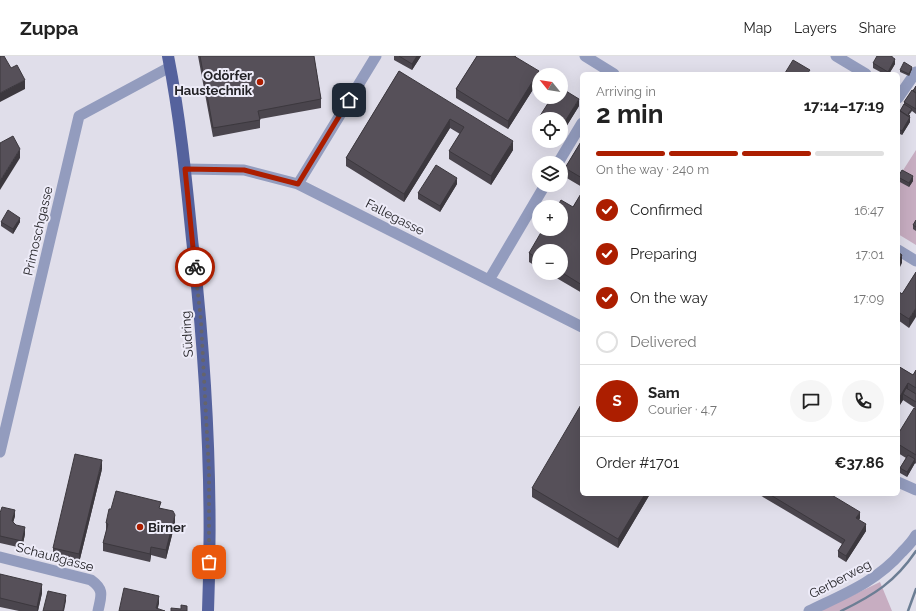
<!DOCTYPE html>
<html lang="en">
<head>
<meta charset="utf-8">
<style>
  body { margin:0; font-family:Raleway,sans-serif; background:#f6f6f6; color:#222; height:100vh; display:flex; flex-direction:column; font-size:15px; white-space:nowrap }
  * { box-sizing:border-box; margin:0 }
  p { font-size:13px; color:#767676 }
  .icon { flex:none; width:22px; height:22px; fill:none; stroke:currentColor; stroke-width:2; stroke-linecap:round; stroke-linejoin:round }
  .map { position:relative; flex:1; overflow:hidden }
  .details { position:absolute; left:580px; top:16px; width:320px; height:424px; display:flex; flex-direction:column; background:#fff; border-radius:6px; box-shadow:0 4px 16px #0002 }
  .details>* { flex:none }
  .needle { width:26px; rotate:300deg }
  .tools { position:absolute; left:532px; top:12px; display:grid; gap:8px }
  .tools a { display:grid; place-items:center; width:36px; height:36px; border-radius:50%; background:#fff; box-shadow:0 4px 16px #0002; font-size:20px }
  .pin { position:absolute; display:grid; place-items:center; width:34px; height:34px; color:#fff; margin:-17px; border-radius:8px; box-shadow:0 2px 6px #0006 }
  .courier { position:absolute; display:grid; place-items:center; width:40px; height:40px; margin:-20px; border:3px solid #ac1e00; border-radius:50%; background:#fff; color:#222; box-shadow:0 1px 5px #0007 }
  .overview em { font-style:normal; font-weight:700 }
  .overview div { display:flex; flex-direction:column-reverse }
  .overview { display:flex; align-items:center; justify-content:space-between; height:68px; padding:0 16px }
  h1 { font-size:26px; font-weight:700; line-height:30px }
  .bar { display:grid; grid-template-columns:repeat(4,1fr); gap:6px 4px; align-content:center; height:48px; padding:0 16px }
  .bar i { height:5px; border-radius:3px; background:#e0e0e0 }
  .bar .selected { background:#ac1e00 }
  .bar p { grid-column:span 4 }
  .line { display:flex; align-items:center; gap:10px; padding:0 16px; border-top:1px solid #e0e0e0 }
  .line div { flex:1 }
  .round { display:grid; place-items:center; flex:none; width:42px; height:42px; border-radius:21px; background:#f6f6f6 }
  ol { padding:0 16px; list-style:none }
  li { display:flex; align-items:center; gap:12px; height:44px }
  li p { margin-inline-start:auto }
  li .icon { padding:4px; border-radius:50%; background:#ac1e00; color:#fff; stroke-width:4 }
  li:last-child { color:#767676 }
  li i { width:22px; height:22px; border:2px solid #e0e0e0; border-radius:50% }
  header { display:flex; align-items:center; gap:24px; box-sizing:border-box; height:56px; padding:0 20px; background:#fff; border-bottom:1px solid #e0e0e0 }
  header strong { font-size:19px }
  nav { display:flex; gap:22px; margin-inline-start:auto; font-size:14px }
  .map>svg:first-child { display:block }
  .green { fill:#c7adc1 }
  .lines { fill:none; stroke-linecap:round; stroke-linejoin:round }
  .stream { stroke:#6c7e94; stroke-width:2.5 }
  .minor { stroke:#939cbe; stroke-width:11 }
  .major { stroke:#55629d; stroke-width:12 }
  .wall { fill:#4a454d }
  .shaded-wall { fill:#3c383e }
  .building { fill:#565059; stroke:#3c383e }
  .done { stroke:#65646b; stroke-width:4; stroke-dasharray:0 7.2 }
  .route { stroke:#ac1e00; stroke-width:5 }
  .poi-dot { fill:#ac1e00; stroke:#edebf8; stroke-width:1.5 }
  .labels { text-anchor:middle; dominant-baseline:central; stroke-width:4; stroke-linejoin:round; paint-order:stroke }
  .poi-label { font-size:13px; font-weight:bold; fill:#232226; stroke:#edebf8; text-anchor:end }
  .street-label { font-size:13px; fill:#232226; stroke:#edebf8 }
</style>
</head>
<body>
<header>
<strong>Zuppa</strong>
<nav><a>Map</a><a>Layers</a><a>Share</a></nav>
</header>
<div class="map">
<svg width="916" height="555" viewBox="0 0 916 555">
  <rect width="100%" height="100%" fill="#e0deea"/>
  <path class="green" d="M916 94V189L898 178V118L900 119Z
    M880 526 892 555H820Z"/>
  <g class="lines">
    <path class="stream" d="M841 555C874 539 895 526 916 495
      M908 555 916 533"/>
    <path class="minor" d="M585 0 614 18
      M836 0 866 18
      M898 42 916 16
      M558 107 582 67
      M185 113 244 114 298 128 582 271
      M298 128 376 0
      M898 194 916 205
      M489 224 545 129
      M0 396 79 60 170 11
      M898 426 916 434
      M0 501 91 524C105 534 101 540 98 555
      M809 555C844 538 876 526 902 496 907 491 912 486 916 479"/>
    <path class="major" d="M168 0C180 60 186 122 192 183 206 306 213 431 208 555"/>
  </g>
  <path class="wall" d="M198 0H314L321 43V52L260 63V72L213 81Z
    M394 0H421L412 14 394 4Z
    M477 0H516V1L539 24 508 73 456 42V33Z
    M893 2 895 8 889 18H884L873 12V7Z
    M912 13 909 20 900 16V14Z
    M399 15 513 94 491 129 449 103V95L460 78 450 72 404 146 346 110V102Z
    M916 30V58L912 55 909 59 910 60V66L902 79 898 77V56L900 55 904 48V46Z
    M579 50 561 79V63H539V70H538V63Z
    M582 84V131L565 121V112Z
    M898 120 913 125 909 131 898 125Z
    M457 128 440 156 418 143V137Z
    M582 136V237L548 217H561V195H539V212L529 206V197L573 151Z
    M916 164V175L913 173V169Z
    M1 166H20L13 178 1 170Z
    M916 216 909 272 898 264V235L902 238Z
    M898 310 913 319 916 314V408L915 407 907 421 900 417V412L906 402 898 397V378L915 352 903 344 898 352Z
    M102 413 79 507 53 500V492Z
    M532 432 582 438H650L618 492 532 441Z
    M758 438H830L860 462 859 464 866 475 846 506 838 501V495L842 488Z
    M161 452 175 467 166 503 151 499 150 506 103 495V487L106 476V467L111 453Z
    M0 457 15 460 13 466 25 478 22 492 0 487Z
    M0 518 42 537 38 555H19L0 551Z"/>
  <path class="shaded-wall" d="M417 0H421L412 14V8Z
    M895 3V8L889 18H888V16Z
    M912 11V13L909 20V18Z
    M539 15V24L508 73V65Z
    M25 24V33L0 46V37Z
    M579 43V50L561 79V72Z
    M910 60V66L902 79V75Z
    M450 63V72L404 146V138Z
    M513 85V94L491 129V120Z
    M20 93V102L0 134V125Z
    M913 120V125L909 131V127Z
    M457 122V128L440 156V150Z
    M20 162V166L13 178V173Z
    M902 199V207L898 215V206Z
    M916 252V261L909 272V263Z
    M908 327V336L903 338V344L898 352V344Z
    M915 403V407L907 421V416Z
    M102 404V413L79 507V498Z
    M645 438H650L618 492V483Z
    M15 454V460L12 471V465Z
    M860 456V462L856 469V462Z
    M175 459V467L166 503V494Z
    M866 468V475L846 506V500Z
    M25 471V478L22 492V485Z
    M151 491V499L150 506V498Z
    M42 528V537L38 555H37V551Z
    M66 539V545L64 555H63Z
    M159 540V548L157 555 156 552Z"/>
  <path class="building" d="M0 0H4L11 12 17 9 25 24 0 37Z
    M200 0H314L321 43 258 55 260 64 213 72Z
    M399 0H417L412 8Z
    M477 0H514L539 15 508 65 456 33Z
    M877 0H892V1L895 3 888 16 873 7Z
    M793 4 810 14 807 18H786L785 17Z
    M904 6 912 11 909 18 900 14Z
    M399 15 513 85 491 120 449 95 464 71 450 63 404 138 346 102Z
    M916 30V37L913 35Z
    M561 32 579 43 561 72V63H539V64L538 63 552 41H561Z
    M912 34 916 37V53L904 46Z
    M904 48 912 53 908 58 910 60 909 61 900 55Z
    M899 54 910 61 902 75 898 73V56Z
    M13 80 20 93 0 125V87Z
    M582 84V122L565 112Z
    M436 109 457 122 440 150 418 137Z
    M902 114 913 120 909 127 898 121Z
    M582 136V229L561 216V195H539V203L529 197 543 173H561V151H557L561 144 573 151Z
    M8 154 20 162 13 173 1 166Z
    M916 164V171L913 169Z
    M898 196 902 199 898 206Z
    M916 216V252L909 263 898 256V235L902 238Z
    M898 310 913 319 916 314V332L908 327 898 344Z
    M906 332 916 338V346L903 338Z
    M582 347V438H645L618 483 532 432Z
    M914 352 916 354V399L898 388V378Z
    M75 398 102 404 79 498 53 492Z
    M908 399 915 403 907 416 900 412Z
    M116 435 161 446 159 452 173 455 175 459 166 494 151 491 150 498 103 487 108 468 106 467 109 453H111Z
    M769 438H830L860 456 856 462 866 468 846 500 838 495 845 484Z
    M2 451 15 454 12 465 16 469 25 471 22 485 0 480V457Z
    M0 518 42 528 37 551 0 542Z
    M124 532 159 540 156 552 165 555H119Z
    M48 535 66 539 63 555H43Z
    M181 549 187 550V555H171V552L181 553Z"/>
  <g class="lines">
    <path class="done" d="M195 211 201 265 209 416V506"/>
    <path class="route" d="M195 211 185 113 244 114 298 128 349 44"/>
  </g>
  <g class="poi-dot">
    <circle cx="260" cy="26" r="4"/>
    <circle cx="140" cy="471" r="4"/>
  </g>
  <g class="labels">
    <g class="poi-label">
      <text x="252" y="19">Odörfer<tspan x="252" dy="15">Haustechnik</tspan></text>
      <text x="148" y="471" text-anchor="start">Birner</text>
    </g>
    <g class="street-label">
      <text transform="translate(395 161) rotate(27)">Fallegasse</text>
      <text transform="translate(38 175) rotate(-77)">Primoschgasse</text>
      <text transform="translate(187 278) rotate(-94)">Südring</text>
      <text transform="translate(55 501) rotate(15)">Schaußgasse</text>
      <text transform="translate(840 523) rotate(-28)">Gerberweg</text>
    </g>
  </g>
</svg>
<div class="tools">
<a><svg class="needle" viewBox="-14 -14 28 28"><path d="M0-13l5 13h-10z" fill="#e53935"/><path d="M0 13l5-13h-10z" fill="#767676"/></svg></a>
<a><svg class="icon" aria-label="locate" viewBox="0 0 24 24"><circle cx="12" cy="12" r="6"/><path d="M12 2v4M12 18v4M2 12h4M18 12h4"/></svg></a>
<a><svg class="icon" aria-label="layers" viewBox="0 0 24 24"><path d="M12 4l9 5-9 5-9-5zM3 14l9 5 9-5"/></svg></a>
<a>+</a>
<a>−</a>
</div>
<div class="pin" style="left:209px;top:506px;background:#ea580c"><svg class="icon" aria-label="bag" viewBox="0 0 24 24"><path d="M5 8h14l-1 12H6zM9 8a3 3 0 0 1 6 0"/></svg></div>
<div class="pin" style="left:349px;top:44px;background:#1f2937"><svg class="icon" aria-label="home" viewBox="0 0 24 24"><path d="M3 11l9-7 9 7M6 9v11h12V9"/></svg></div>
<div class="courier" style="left:195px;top:211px"><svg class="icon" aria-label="bike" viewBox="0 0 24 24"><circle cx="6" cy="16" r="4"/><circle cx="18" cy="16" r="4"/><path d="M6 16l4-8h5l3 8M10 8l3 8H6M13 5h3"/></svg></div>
<section class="details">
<div class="overview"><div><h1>2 min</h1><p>Arriving in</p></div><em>17:14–17:19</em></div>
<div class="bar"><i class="selected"></i><i class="selected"></i><i class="selected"></i><i></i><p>On the way · 240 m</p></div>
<ol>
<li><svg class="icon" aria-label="check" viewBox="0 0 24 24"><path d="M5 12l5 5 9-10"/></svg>Confirmed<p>16:47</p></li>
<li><svg class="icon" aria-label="check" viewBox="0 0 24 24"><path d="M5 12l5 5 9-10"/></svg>Preparing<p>17:01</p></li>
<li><svg class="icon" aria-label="check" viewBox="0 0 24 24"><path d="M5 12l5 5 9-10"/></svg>On the way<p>17:09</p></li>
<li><i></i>Delivered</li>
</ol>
<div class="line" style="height:72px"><b class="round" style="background:#ac1e00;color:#fff">S</b><div><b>Sam</b><p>Courier · 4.7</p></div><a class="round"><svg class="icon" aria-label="chat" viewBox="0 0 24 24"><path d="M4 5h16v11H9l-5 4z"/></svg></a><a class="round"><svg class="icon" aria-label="phone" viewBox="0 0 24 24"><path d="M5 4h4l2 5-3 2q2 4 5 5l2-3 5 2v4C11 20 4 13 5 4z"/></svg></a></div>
<div class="line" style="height:52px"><div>Order #1701</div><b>€37.86</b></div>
</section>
</div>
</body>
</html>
